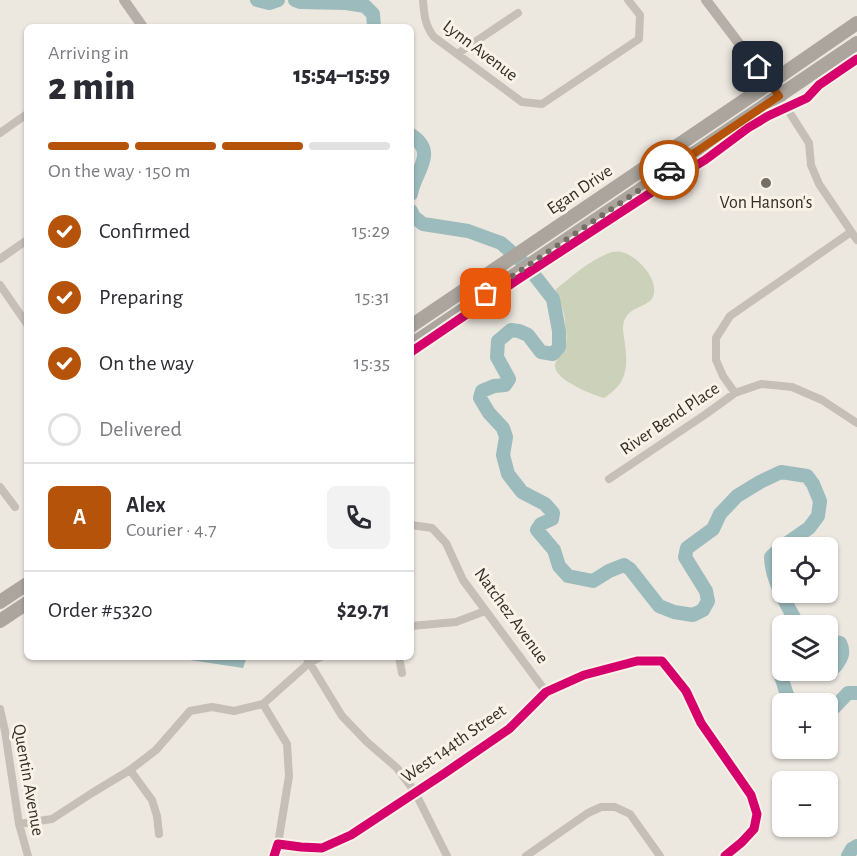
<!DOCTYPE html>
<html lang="en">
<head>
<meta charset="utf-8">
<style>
  body { margin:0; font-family:"Alegreya Sans",sans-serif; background:#f2f2f3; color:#2b2b33; height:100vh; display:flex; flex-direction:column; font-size:22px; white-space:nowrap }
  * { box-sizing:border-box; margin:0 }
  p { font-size:20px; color:#7c7c81 }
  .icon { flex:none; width:33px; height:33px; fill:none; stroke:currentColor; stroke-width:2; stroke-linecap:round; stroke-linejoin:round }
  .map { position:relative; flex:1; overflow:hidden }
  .side { position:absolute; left:24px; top:24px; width:390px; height:636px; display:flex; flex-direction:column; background:#fff; border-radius:9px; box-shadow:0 2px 4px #0004 }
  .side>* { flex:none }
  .tools { position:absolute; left:772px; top:537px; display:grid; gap:12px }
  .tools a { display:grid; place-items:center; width:66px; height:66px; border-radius:9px; background:#fff; box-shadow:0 2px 4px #0004; font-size:30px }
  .pin { position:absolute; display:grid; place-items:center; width:51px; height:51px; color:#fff; margin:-26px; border-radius:12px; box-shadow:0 3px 9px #0006 }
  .courier { position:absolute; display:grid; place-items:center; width:60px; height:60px; margin:-30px; border:4px solid #b45309; border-radius:50%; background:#fff; color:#222; box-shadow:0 2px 8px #0007 }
  .head em { font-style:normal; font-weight:800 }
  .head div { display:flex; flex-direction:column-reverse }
  .head { display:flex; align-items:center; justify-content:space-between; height:102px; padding:0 24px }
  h1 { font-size:39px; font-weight:800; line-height:45px }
  .bar { display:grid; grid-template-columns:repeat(4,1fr); gap:9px 6px; align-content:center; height:72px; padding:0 24px }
  .bar i { height:8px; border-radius:4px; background:#e1e1e2 }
  .bar .active { background:#b45309 }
  .bar p { grid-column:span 4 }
  .line { display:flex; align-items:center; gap:15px; padding:0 24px; border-top:2px solid #e1e1e2 }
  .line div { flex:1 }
  .round { display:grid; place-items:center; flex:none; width:63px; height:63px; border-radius:9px; background:#f2f2f3 }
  ol { padding:0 24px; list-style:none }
  li { display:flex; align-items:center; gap:18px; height:66px }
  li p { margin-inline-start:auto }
  li .icon { padding:6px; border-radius:50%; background:#b45309; color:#fff; stroke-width:4 }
  li:last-child { color:#7c7c81 }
  li i { width:33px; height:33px; border:3px solid #e1e1e2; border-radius:50% }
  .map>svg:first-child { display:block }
  .green { fill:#ccd2b9 }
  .water { fill:#9cbbbd }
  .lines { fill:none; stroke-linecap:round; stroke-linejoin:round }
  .river { stroke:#9cbbbd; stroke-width:14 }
  .street { stroke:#c5bfb8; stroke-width:8 }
  .secondary { stroke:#b6afa9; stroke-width:10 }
  .highway { stroke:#aba59e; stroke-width:14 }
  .cycleway-casing { stroke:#f9f2e6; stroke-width:13 }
  .cycleway { stroke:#d6006c; stroke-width:9 }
  .done { stroke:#756e67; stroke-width:6; stroke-dasharray:0 10.8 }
  .route { stroke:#b45309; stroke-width:8 }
  .poi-dot { fill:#756e67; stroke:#f9f2e6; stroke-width:2 }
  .labels { text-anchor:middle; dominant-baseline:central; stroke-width:6; stroke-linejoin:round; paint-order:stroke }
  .street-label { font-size:18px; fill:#352d27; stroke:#f9f2e6 }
  .poi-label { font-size:18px; fill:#352d27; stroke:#f9f2e6 }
</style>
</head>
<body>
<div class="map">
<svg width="857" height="856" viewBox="0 0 857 856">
  <rect width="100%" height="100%" fill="#ece7df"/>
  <path class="green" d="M612 252C615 252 618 251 621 252 637 255 660 280 653 297 648 307 631 306 625 319 622 324 623 332 624 337 628 365 629 382 604 398 592 395 553 379 555 365 556 360 560 357 562 353 567 345 567 338 566 330 565 323 565 317 563 311 561 303 555 297 556 289 574 275 591 259 612 252Z"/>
  <path class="water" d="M170 657H247L243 668Z"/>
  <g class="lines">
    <path class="river" d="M257 0 269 3 278 0
      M295 0 300 2 346 3 365 6 373 14 374 27
      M411 135C439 153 414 172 411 194
      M411 211 414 217 423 224 468 231 501 243 528 267 553 299 559 331V347L553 354 541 352 528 335 519 331 511 330 498 341 497 357 509 379 505 385 494 386 482 391 480 398 489 413 503 428 506 437 503 455 508 474 522 492 545 504 553 513 552 519 541 524 537 530 554 550 559 566 568 576 593 581 609 571 624 565 630 569 659 606 674 612 693 615 703 610 708 601 706 591 685 557 687 548 713 529 720 514 737 496 760 482 781 472 807 476 813 484 820 501 818 516 809 528 783 546 771 557C771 579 787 606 799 626
      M790 670 785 671 781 676 787 695 793 704
      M796 670C812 674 830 678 839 661 843 655 843 649 840 643L828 641
      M828 714 848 693H857
      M848 856 852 849 857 846"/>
    <path class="street" d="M423 0C424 14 425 26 434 37L522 102 542 104 639 39 640 15 628 0
      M457 54 518 13
      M779 96 809 143 811 165 819 184 857 240
      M0 133 27 114
      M0 259 27 240
      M0 285 27 324
      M735 393 723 376 716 360V338L730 316 851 232
      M609 479 706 414 735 393 761 384 792 387 822 400 857 423
      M0 487 15 507
      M411 525 432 528 446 543 463 580 546 692
      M411 626 456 622 485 611
      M306 657 342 716 367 742 397 768 415 792 447 856
      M399 657 402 673
      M263 704 287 744 289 776 278 844
      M0 709 5 731 19 824 28 856
      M130 770 152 800 157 816 159 834
      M19 824 52 819 92 793 130 770 156 750 190 711 212 707 234 711 263 704 309 663 321 657
      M274 856 278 844 301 847 322 848 351 835 445 773 509 729 546 692 584 675 637 661H662L686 691 701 723 751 795 757 814 754 829 742 842 725 856
      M526 856 588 813 601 807H615L630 814 660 856"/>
    <path class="secondary" d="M124 0 143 27
      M706 0 773 88"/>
    <path class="highway" d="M411 326 770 83 857 23
      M411 345 857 43
      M0 602 27 584
      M0 621 27 603"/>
    <g class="cycleway-casing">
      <path id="cycleway" d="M411 352 517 280 652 192 705 160 748 128 768 116 807 98 819 85 857 59
        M274 856 278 844 301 847 322 848 351 835 445 773 509 729 546 692 584 675 637 661H662L686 691 701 723 751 795 757 814 754 829 742 842 725 856"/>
    </g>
    <use href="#cycleway" class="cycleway"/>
  </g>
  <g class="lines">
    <path class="done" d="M486 294 669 170"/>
    <path class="route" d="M669 170 779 96 758 67"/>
  </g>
  <circle class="poi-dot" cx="766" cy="183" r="6"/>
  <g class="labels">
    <g class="street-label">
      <text transform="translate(480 51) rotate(37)">Lynn Avenue</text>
      <text transform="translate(580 190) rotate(-34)">Egan Drive</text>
      <text transform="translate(670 419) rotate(-34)">River Bend Place</text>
      <text transform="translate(511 616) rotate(54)">Natchez Avenue</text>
      <text transform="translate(454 744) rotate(-35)">West 144th Street</text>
      <text transform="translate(28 780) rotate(80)">Quentin Avenue</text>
    </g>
    <g class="poi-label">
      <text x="766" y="203">Von Hanson's</text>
    </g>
  </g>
</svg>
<div class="tools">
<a><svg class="icon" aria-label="locate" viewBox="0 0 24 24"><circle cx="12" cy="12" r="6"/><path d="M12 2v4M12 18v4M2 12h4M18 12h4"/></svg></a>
<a><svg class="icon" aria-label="layers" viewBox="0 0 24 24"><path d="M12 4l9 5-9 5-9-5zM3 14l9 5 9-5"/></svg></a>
<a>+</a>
<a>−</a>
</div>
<div class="pin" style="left:486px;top:294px;background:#ea580c"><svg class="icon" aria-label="bag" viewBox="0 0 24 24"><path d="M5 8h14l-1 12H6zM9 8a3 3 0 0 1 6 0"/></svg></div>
<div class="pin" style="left:758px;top:67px;background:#1f2937"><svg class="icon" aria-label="home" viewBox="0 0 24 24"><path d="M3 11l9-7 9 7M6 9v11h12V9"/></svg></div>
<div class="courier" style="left:669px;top:170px"><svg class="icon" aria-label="car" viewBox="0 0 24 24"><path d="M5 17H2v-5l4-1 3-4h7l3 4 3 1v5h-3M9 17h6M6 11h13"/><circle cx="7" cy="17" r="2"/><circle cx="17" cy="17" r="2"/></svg></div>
<section class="side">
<div class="head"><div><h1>2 min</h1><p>Arriving in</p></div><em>15:54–15:59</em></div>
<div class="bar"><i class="active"></i><i class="active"></i><i class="active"></i><i></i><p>On the way · 150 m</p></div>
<ol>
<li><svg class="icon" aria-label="check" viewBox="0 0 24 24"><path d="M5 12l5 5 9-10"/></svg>Confirmed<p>15:29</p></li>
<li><svg class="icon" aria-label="check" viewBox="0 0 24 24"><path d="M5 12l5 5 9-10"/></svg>Preparing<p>15:31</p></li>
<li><svg class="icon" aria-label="check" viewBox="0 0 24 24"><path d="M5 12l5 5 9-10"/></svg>On the way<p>15:35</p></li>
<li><i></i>Delivered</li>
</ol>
<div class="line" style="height:108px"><b class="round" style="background:#b45309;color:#fff">A</b><div><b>Alex</b><p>Courier · 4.7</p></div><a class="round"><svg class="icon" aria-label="phone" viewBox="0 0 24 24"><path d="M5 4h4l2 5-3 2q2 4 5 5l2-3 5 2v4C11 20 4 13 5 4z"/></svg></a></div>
<div class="line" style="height:78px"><div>Order #5320</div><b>$29.71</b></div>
</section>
</div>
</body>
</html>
